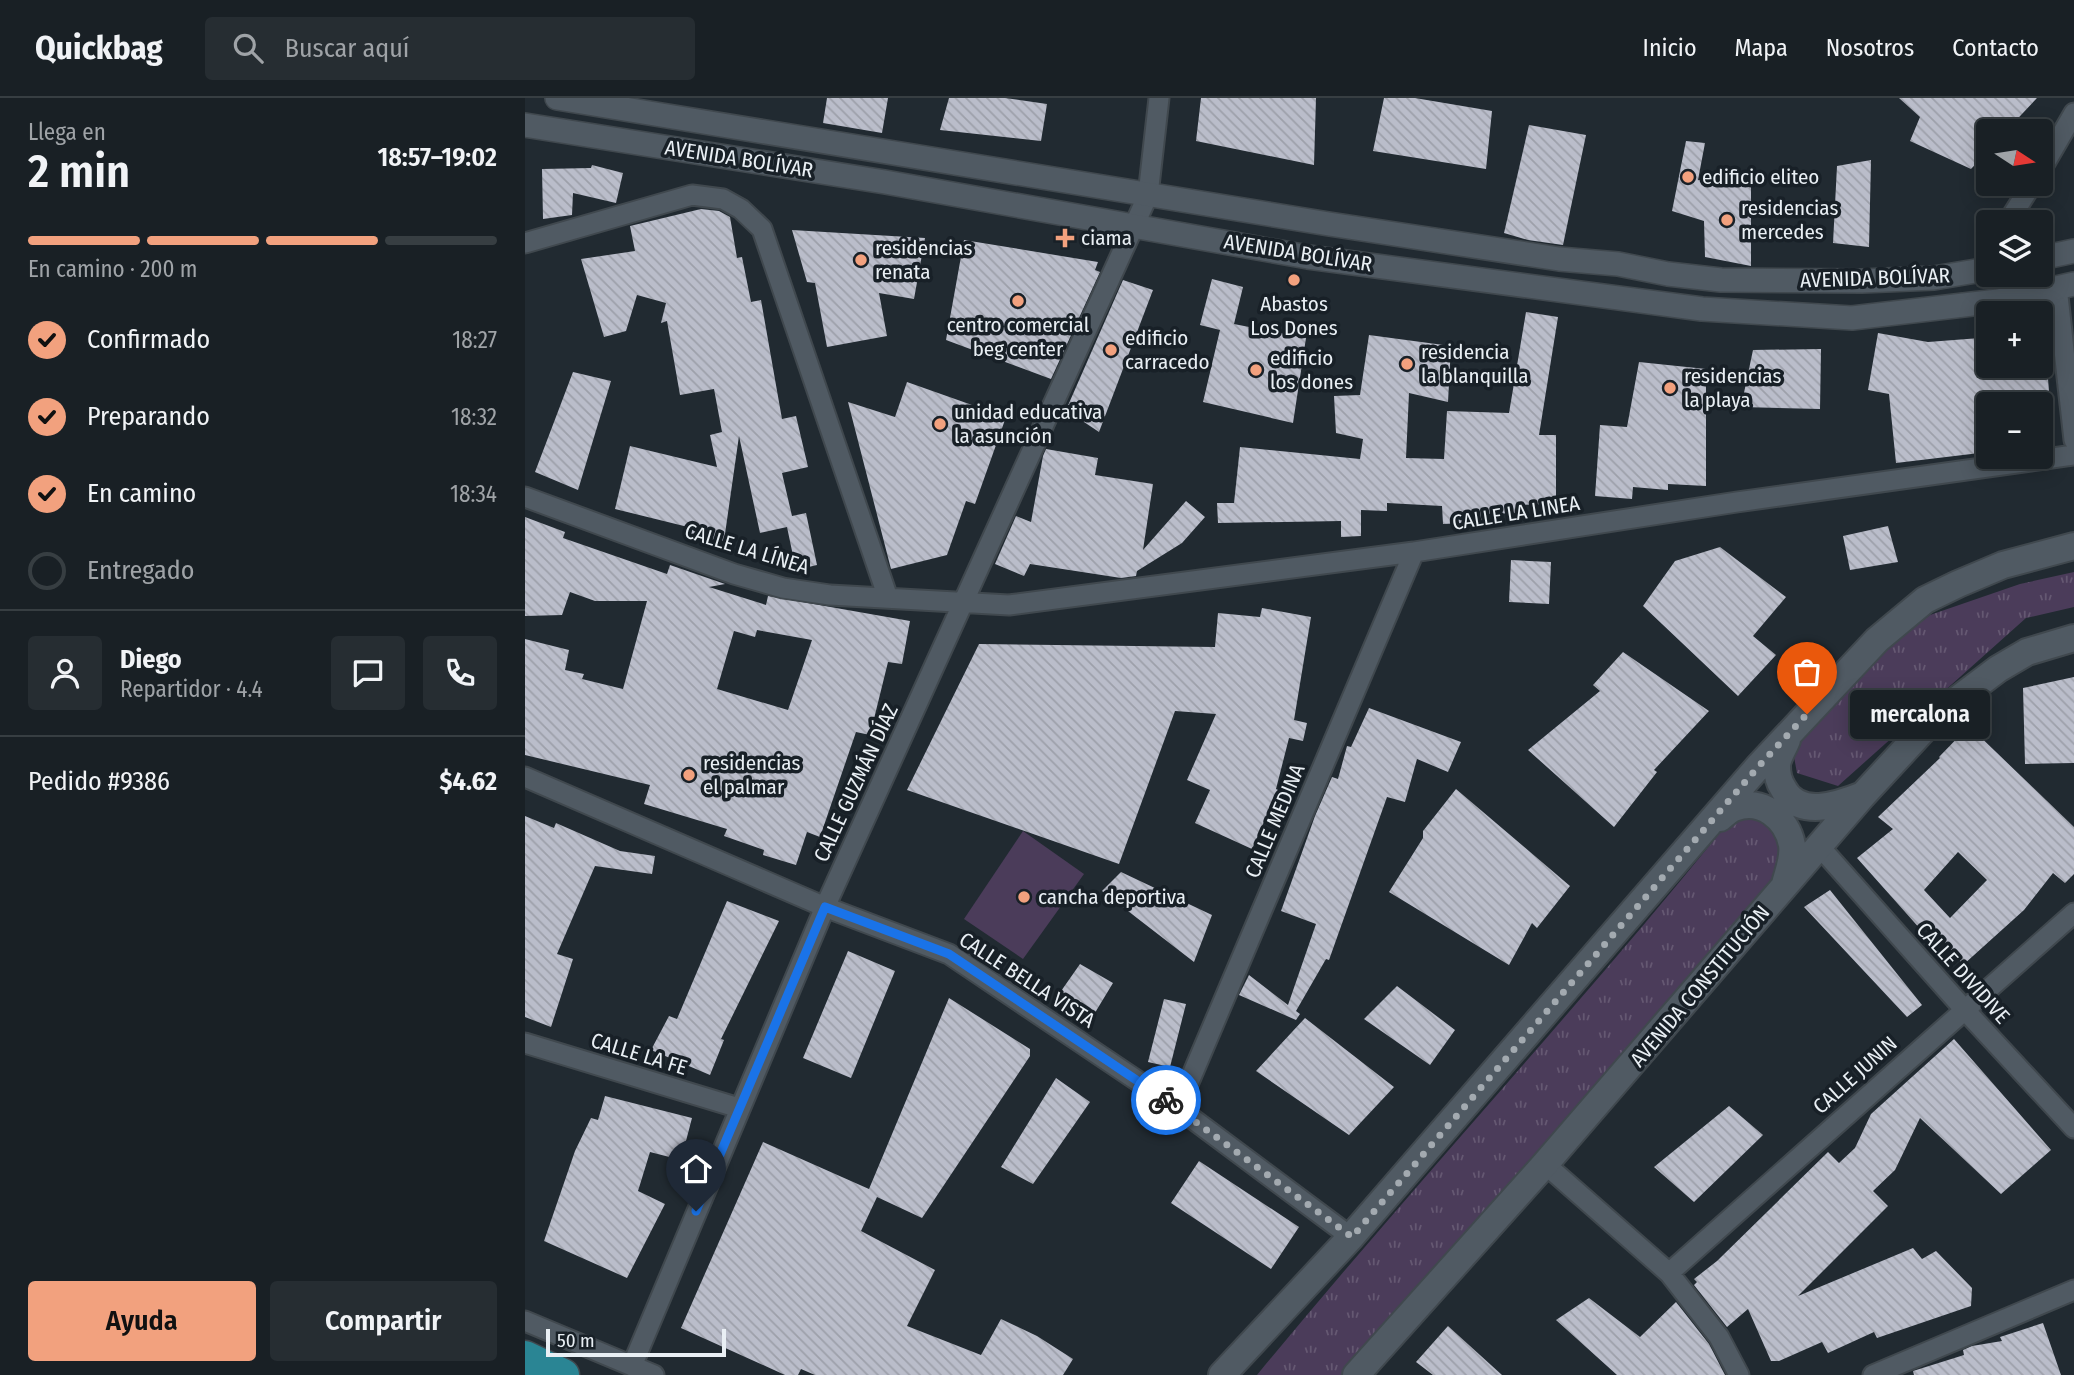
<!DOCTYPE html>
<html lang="es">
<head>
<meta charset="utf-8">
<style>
  body { margin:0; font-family:"Fira Sans Condensed",sans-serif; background:#262d32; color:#f1f3f6; height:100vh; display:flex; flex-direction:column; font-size:26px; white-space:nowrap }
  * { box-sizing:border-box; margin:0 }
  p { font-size:23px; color:#9fa3a7 }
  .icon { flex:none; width:38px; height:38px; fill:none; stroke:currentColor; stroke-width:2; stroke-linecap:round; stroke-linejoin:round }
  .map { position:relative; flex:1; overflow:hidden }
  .side { display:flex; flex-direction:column; background:#192025; width:525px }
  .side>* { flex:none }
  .needle { width:46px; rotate:102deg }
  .controls { position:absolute; left:1451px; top:21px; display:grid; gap:14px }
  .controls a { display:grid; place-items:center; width:77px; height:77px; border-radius:7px; background:#192025; box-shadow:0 4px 18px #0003,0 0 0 2px #373e42; font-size:35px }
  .scale { position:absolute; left:21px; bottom:18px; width:180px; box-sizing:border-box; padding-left:7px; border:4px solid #e9eff4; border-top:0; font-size:19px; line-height:24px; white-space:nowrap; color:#e9eff4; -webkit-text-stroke:5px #182027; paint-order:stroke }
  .pin { position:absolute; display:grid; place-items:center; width:60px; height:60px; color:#fff; margin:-72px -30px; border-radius:50% 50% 50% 0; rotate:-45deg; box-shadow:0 0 7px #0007 }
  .pin .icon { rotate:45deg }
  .courier { position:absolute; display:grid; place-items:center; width:70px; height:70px; margin:-35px; border:5px solid #1a73e8; border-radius:50%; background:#fff; color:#222; box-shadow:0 2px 9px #0007 }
  .bubble { position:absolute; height:49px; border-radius:7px; background:#192025; box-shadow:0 4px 18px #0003,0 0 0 2px #373e42; font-size:23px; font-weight:600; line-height:49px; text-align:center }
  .overview em { font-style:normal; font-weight:600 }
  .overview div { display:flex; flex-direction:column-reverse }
  .overview { display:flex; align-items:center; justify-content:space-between; height:119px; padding:0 28px }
  h1 { font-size:46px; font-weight:600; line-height:52px }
  .bar { display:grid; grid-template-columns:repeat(4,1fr); gap:10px 7px; align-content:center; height:84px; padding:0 28px }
  .bar i { height:9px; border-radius:5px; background:#373e42 }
  .bar .active { background:#f2a17e }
  .bar p { grid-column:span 4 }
  .line { display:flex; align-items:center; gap:18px; padding:0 28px; border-top:2px solid #373e42 }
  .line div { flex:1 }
  .round { display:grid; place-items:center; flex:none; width:74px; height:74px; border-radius:7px; background:#262d32 }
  ol { padding:0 28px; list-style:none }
  li { display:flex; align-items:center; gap:21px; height:77px }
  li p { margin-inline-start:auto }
  li .icon { padding:7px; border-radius:50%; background:#f2a17e; color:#111; stroke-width:4 }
  li:last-child { color:#9fa3a7 }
  li i { width:38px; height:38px; border:4px solid #373e42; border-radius:50% }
  .action { display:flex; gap:14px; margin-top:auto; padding:14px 28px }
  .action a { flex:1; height:80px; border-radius:7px; background:#f2a17e; color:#111; font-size:28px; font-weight:600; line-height:80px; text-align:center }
  .action a+a { background:#262d32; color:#f1f3f6 }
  header { display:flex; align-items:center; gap:42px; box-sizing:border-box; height:98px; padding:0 35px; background:#192025; border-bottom:2px solid #373e42 }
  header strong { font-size:33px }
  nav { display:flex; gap:38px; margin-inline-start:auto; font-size:24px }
  .search { width:490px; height:63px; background:#262d32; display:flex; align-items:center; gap:18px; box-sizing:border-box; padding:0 24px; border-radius:7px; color:#9fa3a7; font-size:26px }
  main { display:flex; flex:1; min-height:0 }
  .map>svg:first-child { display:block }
  .green { fill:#4b3c5a }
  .park { fill:url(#park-tufts) }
  .building { fill:url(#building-back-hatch); fill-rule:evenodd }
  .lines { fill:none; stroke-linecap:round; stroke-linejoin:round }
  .minor-casing { stroke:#40484e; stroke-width:23 }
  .tertiary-casing { stroke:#40484e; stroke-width:26 }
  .secondary-casing { stroke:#40484e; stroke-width:30 }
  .trunk-casing { stroke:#40484e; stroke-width:35 }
  .minor { stroke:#505a63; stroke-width:19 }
  .tertiary { stroke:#505a63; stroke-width:23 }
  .secondary { stroke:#505a63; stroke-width:26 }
  .trunk { stroke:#2a8594; stroke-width:32 }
  .done { stroke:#a3aab0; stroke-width:7; stroke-dasharray:0 12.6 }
  .route { stroke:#1a73e8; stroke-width:9 }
  .poi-dot { fill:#f2a17e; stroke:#182027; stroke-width:2.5 }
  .labels { text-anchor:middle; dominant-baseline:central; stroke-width:7; stroke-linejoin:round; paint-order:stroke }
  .street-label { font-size:21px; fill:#e9eff4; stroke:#182027 }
  .poi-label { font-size:21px; fill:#e9eff4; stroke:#182027; text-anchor:start }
</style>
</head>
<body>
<header>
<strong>Quickbag</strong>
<div class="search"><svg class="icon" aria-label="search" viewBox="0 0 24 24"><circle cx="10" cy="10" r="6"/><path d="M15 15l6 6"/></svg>Buscar aquí</div>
<nav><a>Inicio</a><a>Mapa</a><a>Nosotros</a><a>Contacto</a></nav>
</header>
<main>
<section class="side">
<div class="overview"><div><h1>2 min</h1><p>Llega en</p></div><em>18:57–19:02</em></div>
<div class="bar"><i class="active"></i><i class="active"></i><i class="active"></i><i></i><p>En camino · 200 m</p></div>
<ol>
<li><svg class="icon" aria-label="check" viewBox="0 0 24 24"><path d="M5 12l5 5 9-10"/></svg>Confirmado<p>18:27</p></li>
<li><svg class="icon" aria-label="check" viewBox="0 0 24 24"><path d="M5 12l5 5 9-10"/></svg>Preparando<p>18:32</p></li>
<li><svg class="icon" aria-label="check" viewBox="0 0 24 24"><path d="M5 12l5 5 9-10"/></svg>En camino<p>18:34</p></li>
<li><i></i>Entregado</li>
</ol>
<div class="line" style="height:126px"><a class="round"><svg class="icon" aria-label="person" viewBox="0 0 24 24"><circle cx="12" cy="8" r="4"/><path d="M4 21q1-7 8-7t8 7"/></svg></a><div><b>Diego</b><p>Repartidor · 4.4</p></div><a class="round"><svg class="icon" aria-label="chat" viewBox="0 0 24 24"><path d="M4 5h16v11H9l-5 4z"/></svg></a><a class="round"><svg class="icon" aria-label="phone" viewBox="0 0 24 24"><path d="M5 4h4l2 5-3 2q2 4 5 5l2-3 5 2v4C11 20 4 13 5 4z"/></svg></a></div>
<div class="line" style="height:91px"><div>Pedido #9386</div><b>$4.62</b></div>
<div class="action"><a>Ayuda</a><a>Compartir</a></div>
</section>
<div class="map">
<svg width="1549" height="1277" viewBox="0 0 1549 1277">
  <defs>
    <pattern id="park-tufts" width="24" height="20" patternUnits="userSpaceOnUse" patternTransform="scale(1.75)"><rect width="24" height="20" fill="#4b3c5a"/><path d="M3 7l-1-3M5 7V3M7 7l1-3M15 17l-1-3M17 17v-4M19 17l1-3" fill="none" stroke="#655872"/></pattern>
    <pattern id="building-back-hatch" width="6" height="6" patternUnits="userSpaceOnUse" patternTransform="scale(1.75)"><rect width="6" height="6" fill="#babdca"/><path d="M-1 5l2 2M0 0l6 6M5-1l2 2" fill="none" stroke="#9da0aa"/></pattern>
  </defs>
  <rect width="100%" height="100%" fill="#212a31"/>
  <path class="green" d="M498 733 559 776 498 861 439 821Z"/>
  <path class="park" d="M1549 474V509L1501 520 1313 688 1272 675 1267 648 1325 580 1405 517 1495 486Z
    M1226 718 1244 726 1254 743 1256 774 1244 792 820 1277H732C884 1092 1047 917 1198 731Z"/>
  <path class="building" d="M302 0H363L357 35 298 25Z
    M424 0H480L522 6 516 43 415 32Z
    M676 0H791L789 67 671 43Z
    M859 0H890L967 13 961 71 848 53Z
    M1374 0H1512L1481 33H1463V53L1446 71 1385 43 1395 19Z
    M1004 27 1061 37 1038 147 1003 142 979 135Z
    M1161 43 1180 45 1173 82 1226 84V168L1180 159 1179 123 1147 113Z
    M1346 62 1344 149 1308 145 1312 68Z
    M67 67 98 75 91 105 48 95 47 117 18 121 17 71 66 70Z
    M176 111 194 113 205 119 212 160 217 159 226 204 236 202 257 321 271 318 283 369 257 375 267 418 281 415 292 467 271 472 262 429 235 435 214 338 199 443 166 438 167 430 90 411 105 348 192 369 185 337 197 334 189 291 155 297 142 223 136 225 141 205 112 197 101 233 79 239 56 161 110 153 105 128Z
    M267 132 400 140 389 201 354 195 362 238 302 249 290 185 282 184Z
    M439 142 573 164 570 172 575 174 526 281 421 242Z
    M687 181 718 189 709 226 781 240 768 325 678 304 695 232 675 227Z
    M598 182 628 192 574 334 541 312Z
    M1001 214 1033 219 1014 337H1031V406L991 407 992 415 960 416V424L918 426 917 408 862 405V413L836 412V438L816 439V423L693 425 692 405H709L715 349 835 361 838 341 811 335 809 298 835 297 844 237 926 248 923 304 884 295 881 360 919 361 922 313 984 315Z
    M1353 235 1403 244 1455 240 1457 268H1522L1525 306H1463V354L1371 365 1364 296 1343 292Z
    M1296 251 1295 311 1216 309 1228 252Z
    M1114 264 1181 271V388L1143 386V392L1108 389 1107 401 1070 398 1075 327 1102 329Z
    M48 274 86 283 53 392 10 374Z
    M382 284 481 319 450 406 441 403 422 457 366 471 323 304 370 319Z
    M521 351 573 360 570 377 628 386 618 452 661 403 680 419 657 445 612 473 611 478 596 480 505 466 499 478 470 466 491 418 506 424 518 358Z
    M0 419 40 434 38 440 142 476 145 467 200 486 184 489 241 507 243 498 385 523 377 566 363 564 345 637 331 634 295 739 282 734 271 767 238 757 239 752 199 738 202 731 119 706 125 687 0 657V541L44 552 40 572 59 576 57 581 98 591 122 503H70L45 494 37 517 0 518ZM232 532 287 542 263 612 192 591 209 533 230 539Z
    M1363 428 1373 464 1325 472 1318 438Z
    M1195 449 1261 499 1228 538 1251 557 1213 598 1118 508 1150 463Z
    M986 462 1026 464 1024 506 984 504Z
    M737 510 786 519 769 622 782 625 778 643 764 640 751 691 753 692 727 751 670 725 685 692 662 682 691 616 650 613 594 766 382 692 454 546 690 549 693 515 735 519Z
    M1098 554 1184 613 1129 672 1132 674 1089 729 1003 652 1075 593 1068 587Z
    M1549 579V665L1500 666 1498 590Z
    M844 610 936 644 923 674 892 661 880 704 862 699 804 862 801 861 771 913 775 916 771 922 714 897 724 877 763 907 791 826 756 813 790 718 807 679 813 681 822 648 826 649Z
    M1444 628 1549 729V776L1540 785 1528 775 1499 812 1438 867 1405 825 1397 833 1332 760 1368 731 1353 719 1415 660 1414 659ZM1433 754 1462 782 1425 820 1399 792Z
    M931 691 1045 788 1012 830 1007 825 984 867 864 794 898 740V733Z
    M0 718 29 730 31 725 95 753 130 758 127 776 70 768 32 856 48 861 26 929 0 919Z
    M596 774 687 817 669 864 577 793Z
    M1305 792 1397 907 1382 919 1279 809Z
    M202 803 254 823 196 941 199 942 185 977 126 952 144 918 152 921Z
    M323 853 370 873 326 980 278 960Z
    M555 866 588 885 568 918 534 896Z
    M872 888 930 932 905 967 839 921Z
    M424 900 505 951V958L397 1120 352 1099 336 1133 410 1172 382 1228 456 1257 476 1221 512 1238 548 1261 538 1277H290L276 1271 273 1277H260L156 1230 238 1044 344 1091Z
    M639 901 661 906 645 969 623 964Z
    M780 920 869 989 824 1037 731 973Z
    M1429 941 1526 1052 1476 1096 1395 1020 1370 1072 1348 1093 1363 1108 1273 1198 1388 1150 1397 1161 1411 1153 1447 1190 1446 1208 1352 1240 1349 1234 1303 1255 1297 1244 1254 1263H1246L1223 1211 1202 1229 1169 1187 1172 1184 1169 1181 1192 1163 1303 1054 1314 1065 1330 1050 1346 1016Z
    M531 980 565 1004 508 1086 476 1069Z
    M80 998 167 1020 156 1062 125 1054 113 1093 140 1106 102 1180 19 1143 50 1053 66 1020 73 1022Z
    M1204 1008 1238 1037 1169 1104 1129 1069Z
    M674 1063 774 1129 746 1171 646 1105Z
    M1064 1200 1115 1239 1151 1204 1184 1246 1200 1277H1092L1031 1222Z
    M1518 1225 1536 1277H1389L1388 1273 1439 1257 1438 1252 1447 1248 1477 1243 1475 1239Z
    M923 1228 977 1277H908L891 1264Z"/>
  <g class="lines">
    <g class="minor-casing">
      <path id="minor" d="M1516 72 1549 15
        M1483 124 1507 86
        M0 145 167 97 198 101 216 111 237 131 363 500
        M1532 189 1549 342
        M0 399 209 476 258 490 305 497 484 507 889 454 1212 404 1549 357
        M0 679 300 809 424 856 653 1010 826 1139
        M1295 749 1439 911 1549 1030
        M0 945 214 1010
        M653 1010 889 454
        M1020 1066 1144 1175 1194 1239 1214 1277
        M1144 1175 1549 815
        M0 1223 129 1277
        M107 1268 300 809 623 97 634 0
        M1348 1277 1549 1192"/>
    </g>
    <g class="tertiary-casing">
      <path id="tertiary" d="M32 0 804 126 1034 161 1093 166 1143 176 1196 182 1337 183 1409 180 1463 171
        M0 27 360 84 783 159 1177 211 1327 220 1473 203 1549 186
        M1516 160 1549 153"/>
    </g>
    <g class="secondary-casing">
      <path id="secondary" d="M1262 642C1259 650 1252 660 1252 668 1252 675 1254 684 1258 690 1273 721 1313 707 1338 697
        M1195 720C1199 717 1204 712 1209 710 1236 699 1262 720 1267 747 1269 760 1263 774 1260 786
        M697 1277 826 1139 1233 669 1352 542 1400 502 1433 486 1478 467 1549 448
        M831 1277 1020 1066 1338 697 1412 617 1473 571 1502 554 1549 540"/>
    </g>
    <g class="trunk-casing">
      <path id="trunk" d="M0 1259 38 1277"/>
    </g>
    <use href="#minor" class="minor"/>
    <use href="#tertiary" class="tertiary"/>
    <use href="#secondary" class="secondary"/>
    <use href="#trunk" class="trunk"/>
  </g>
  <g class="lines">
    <path class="done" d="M641 1002 827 1139 1233 669 1282 616"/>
    <path class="route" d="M171 1113 300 809 424 856 641 1002"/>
  </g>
  <g class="poi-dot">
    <circle cx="1163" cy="79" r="7"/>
    <circle cx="1202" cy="122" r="7"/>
    <path d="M536.5 129.5h7v7h7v7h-7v7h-7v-7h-7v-7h7z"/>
    <circle cx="336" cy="162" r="7"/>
    <circle cx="769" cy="182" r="7"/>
    <circle cx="493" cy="203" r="7"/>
    <circle cx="586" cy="252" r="7"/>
    <circle cx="882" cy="266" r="7"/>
    <circle cx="731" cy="272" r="7"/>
    <circle cx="1145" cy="290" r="7"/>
    <circle cx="415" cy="326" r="7"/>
    <circle cx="164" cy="677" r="7"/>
    <circle cx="499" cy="799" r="7"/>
  </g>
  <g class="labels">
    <g class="street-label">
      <text transform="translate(214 61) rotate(9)">AVENIDA BOLÍVAR</text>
      <text transform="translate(773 155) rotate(9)">AVENIDA BOLÍVAR</text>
      <text transform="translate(1350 180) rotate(-2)">AVENIDA BOLÍVAR</text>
      <text transform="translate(991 415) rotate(-9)">CALLE LA LINEA</text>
      <text transform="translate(222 451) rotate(17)">CALLE LA LÍNEA</text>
      <text transform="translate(331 685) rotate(-65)">CALLE GUZMÁN DÍAZ</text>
      <text transform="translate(750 723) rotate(-67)">CALLE MEDINA</text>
      <text transform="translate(1438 875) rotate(48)">CALLE DIVIDIVE</text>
      <text transform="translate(502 882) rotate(33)">CALLE BELLA VISTA</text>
      <text transform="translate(1175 888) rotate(-50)">AVENIDA CONSTITUCIÓN</text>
      <text transform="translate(114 956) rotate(17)">CALLE LA FE</text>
      <text transform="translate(1330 977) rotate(-42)">CALLE JUNIN</text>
    </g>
    <g class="poi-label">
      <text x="1177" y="79">edificio eliteo</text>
      <text x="1216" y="110">residencias<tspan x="1216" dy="24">mercedes</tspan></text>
      <text x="556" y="140">ciama</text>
      <text x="350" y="150">residencias<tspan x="350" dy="24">renata</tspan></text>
      <text x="769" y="206" text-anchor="middle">Abastos<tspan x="769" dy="24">Los Dones</tspan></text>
      <text x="493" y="227" text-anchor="middle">centro comercial<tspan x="493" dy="24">beg center</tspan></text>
      <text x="600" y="240">edificio<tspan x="600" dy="24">carracedo</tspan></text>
      <text x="896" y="254">residencia<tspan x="896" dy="24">la blanquilla</tspan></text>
      <text x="745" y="260">edificio<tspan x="745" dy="24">los dones</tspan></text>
      <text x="1159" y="278">residencias<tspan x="1159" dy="24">la playa</tspan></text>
      <text x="429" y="314">unidad educativa<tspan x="429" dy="24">la asunción</tspan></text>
      <text x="178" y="665">residencias<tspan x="178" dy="24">el palmar</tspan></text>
      <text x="513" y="799">cancha deportiva</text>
    </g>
  </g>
</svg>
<div class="controls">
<a><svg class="needle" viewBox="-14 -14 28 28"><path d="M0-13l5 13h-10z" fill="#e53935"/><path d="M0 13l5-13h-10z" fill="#9fa3a7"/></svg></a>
<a><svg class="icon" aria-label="layers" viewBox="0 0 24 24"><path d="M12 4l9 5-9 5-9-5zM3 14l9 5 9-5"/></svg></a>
<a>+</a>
<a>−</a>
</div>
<div class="scale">50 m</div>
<div class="pin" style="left:1282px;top:616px;background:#ea580c"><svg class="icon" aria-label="bag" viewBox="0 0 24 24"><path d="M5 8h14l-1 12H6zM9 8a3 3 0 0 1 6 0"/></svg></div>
<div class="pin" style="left:171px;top:1113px;background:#1f2937"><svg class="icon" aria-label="home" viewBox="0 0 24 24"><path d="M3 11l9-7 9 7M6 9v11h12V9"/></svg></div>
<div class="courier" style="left:641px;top:1002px"><svg class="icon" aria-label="bike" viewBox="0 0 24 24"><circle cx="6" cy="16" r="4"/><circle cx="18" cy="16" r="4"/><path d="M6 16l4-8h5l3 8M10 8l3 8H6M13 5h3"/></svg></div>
<div class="bubble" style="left:1325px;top:592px;width:140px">mercalona</div>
</div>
</main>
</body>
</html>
